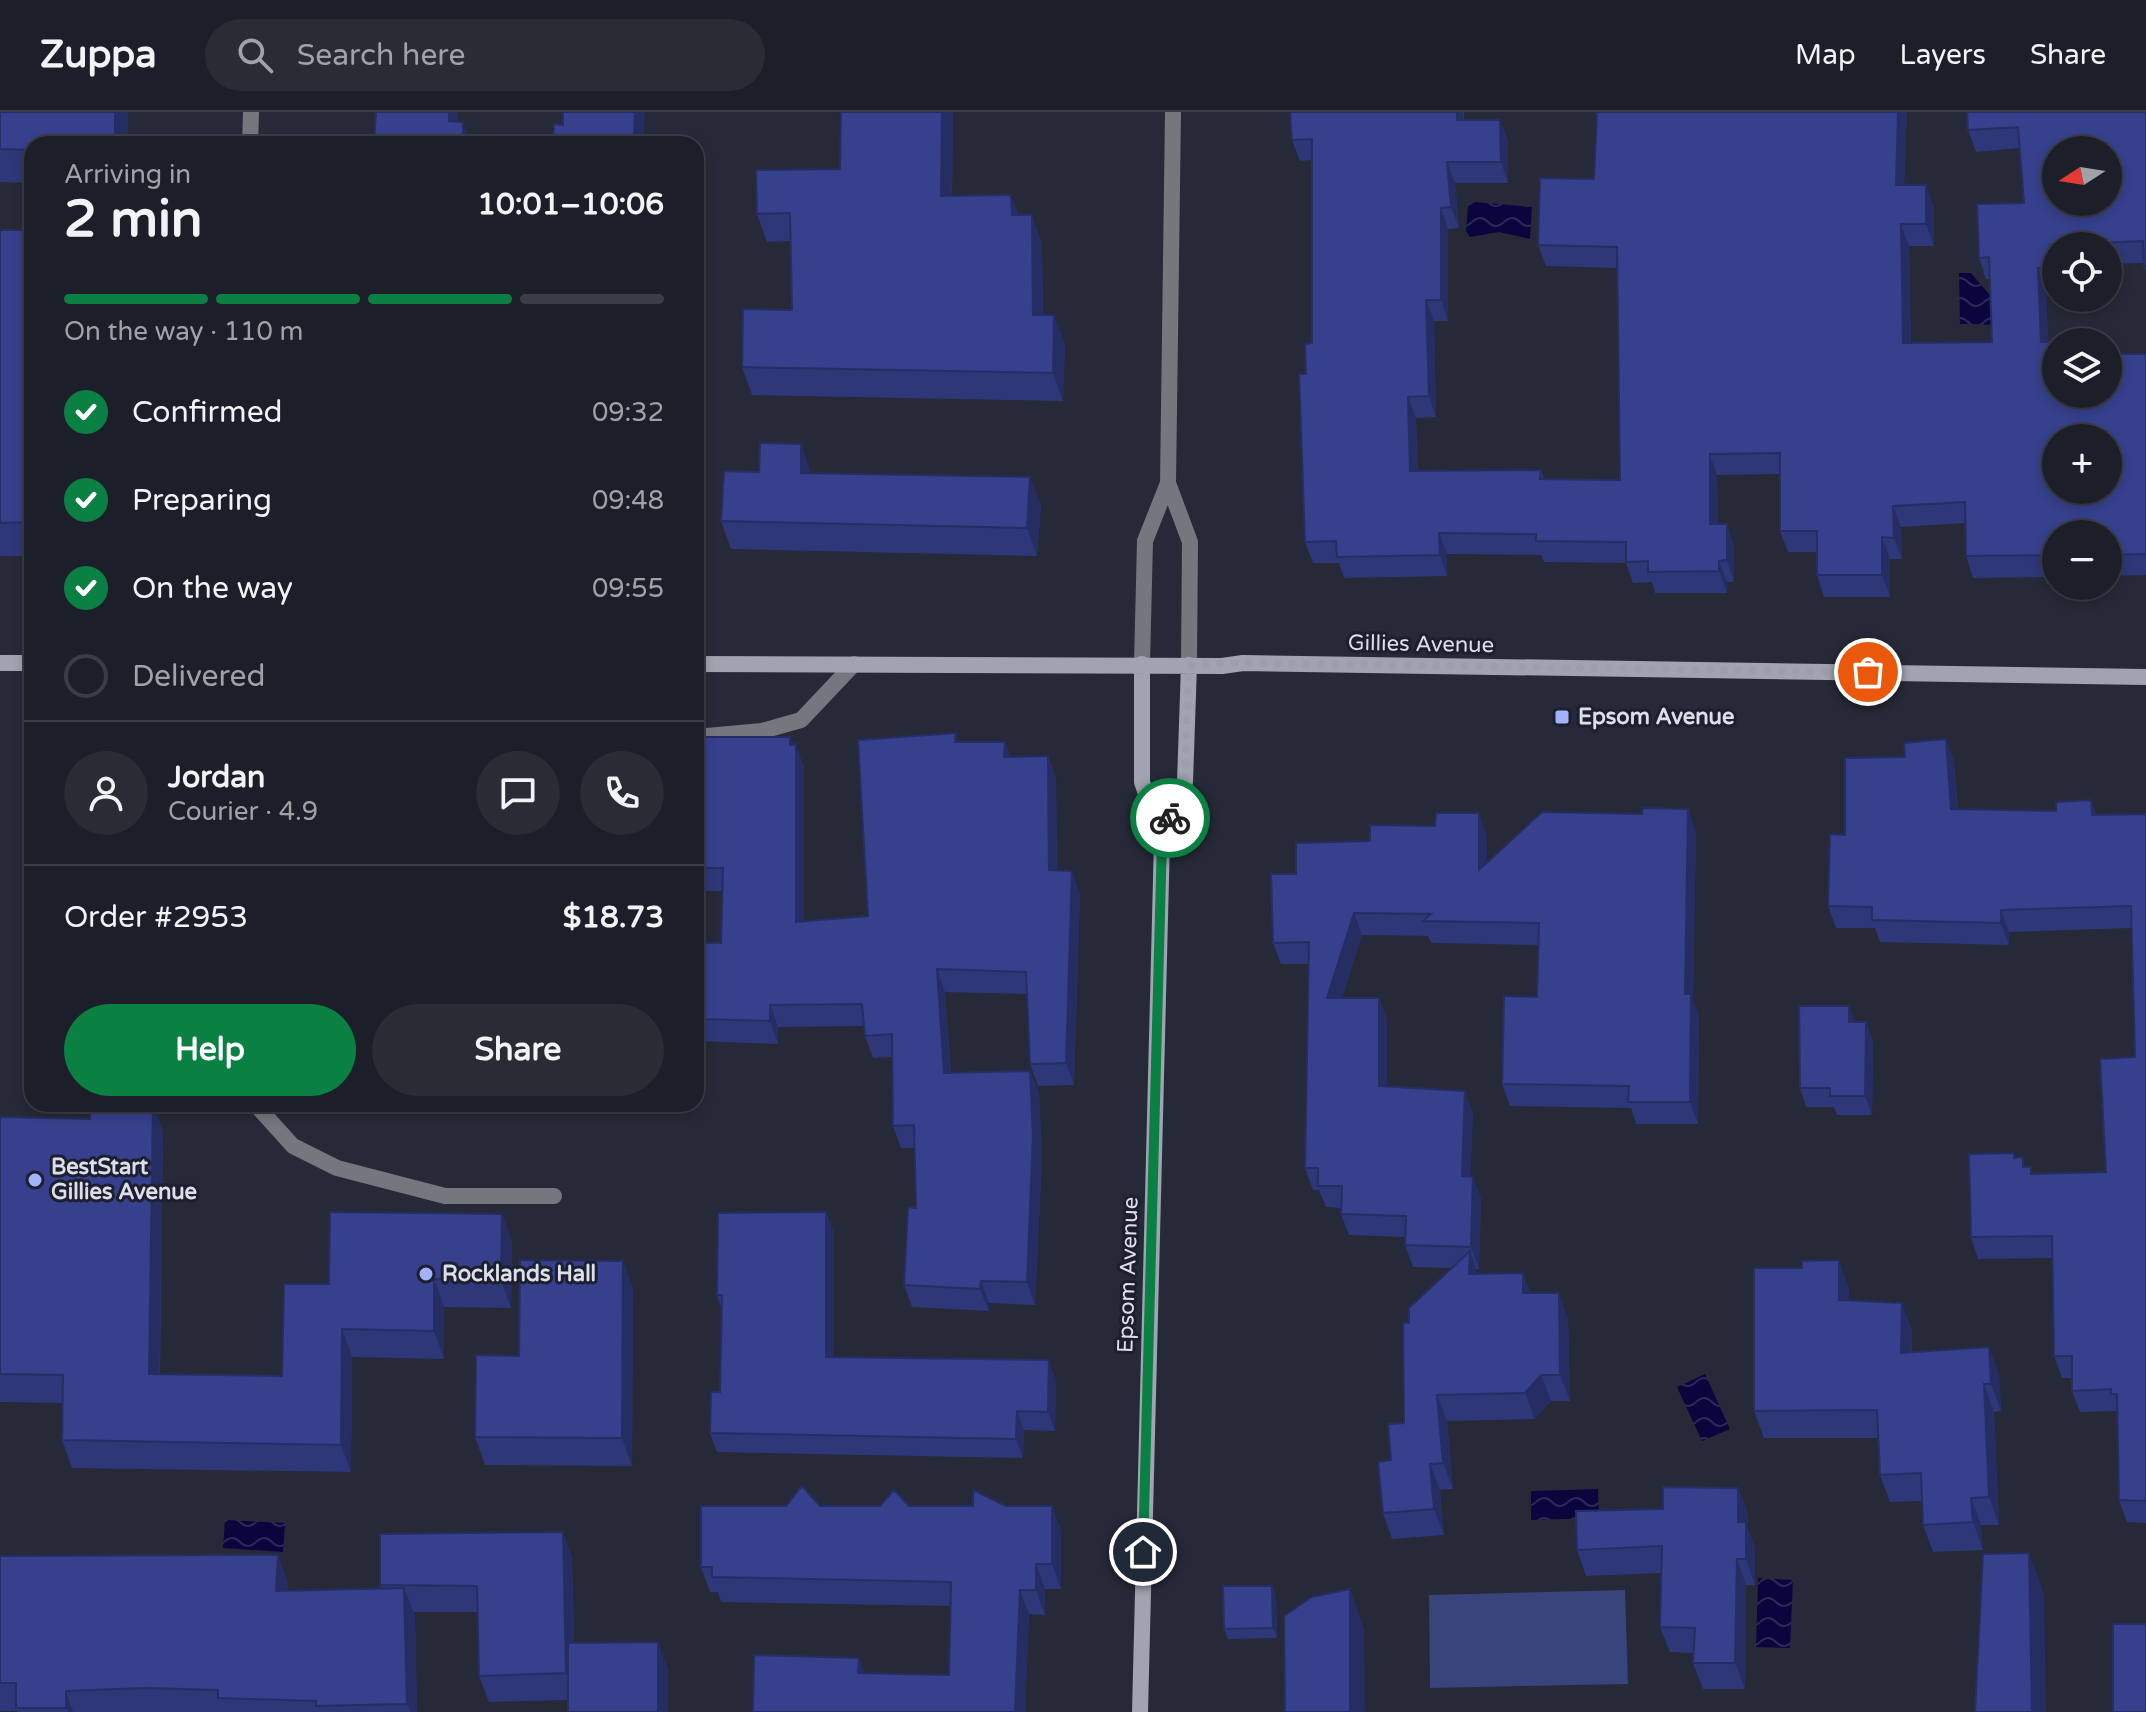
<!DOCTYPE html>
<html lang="en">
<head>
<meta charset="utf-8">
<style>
  body { margin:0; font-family:"Varela Round",sans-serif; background:#292c35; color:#f1f3f6; height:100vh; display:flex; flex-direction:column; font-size:30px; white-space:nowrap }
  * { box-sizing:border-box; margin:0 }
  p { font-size:26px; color:#a0a2a8 }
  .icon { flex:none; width:44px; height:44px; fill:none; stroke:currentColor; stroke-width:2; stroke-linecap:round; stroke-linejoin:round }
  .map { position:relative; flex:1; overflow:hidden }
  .details { position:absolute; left:24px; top:24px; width:680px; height:976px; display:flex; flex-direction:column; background:#1c1f29; border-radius:24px; box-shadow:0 4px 12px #0003,0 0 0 2px #3a3d46 }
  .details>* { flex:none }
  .needle { width:52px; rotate:258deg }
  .tools { position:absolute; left:2042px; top:24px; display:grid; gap:16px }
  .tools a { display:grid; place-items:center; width:80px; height:80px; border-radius:50%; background:#1c1f29; box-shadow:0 4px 12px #0003,0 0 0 2px #3a3d46; font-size:40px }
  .pin { position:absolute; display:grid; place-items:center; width:68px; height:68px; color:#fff; margin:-34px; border:4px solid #fff; border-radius:50%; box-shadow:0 2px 8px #0007 }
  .courier { position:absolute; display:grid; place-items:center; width:80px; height:80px; margin:-40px; border:6px solid #0b8043; border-radius:50%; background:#fff; color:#222; box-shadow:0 2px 10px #0007 }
  .headline em { font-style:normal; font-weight:700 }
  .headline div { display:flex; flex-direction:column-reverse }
  .headline { display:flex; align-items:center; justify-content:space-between; height:136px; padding:0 40px }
  h1 { font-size:52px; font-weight:700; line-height:60px }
  .bar { display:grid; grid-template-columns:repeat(4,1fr); gap:12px 8px; align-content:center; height:96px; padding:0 40px }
  .bar i { height:10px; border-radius:6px; background:#3a3d46 }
  .bar .current { background:#0b8043 }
  .bar p { grid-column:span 4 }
  .line { display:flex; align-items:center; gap:20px; padding:0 40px; border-top:2px solid #3a3d46 }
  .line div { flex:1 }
  .round { display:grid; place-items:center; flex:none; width:84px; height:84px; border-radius:42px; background:#292c35 }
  ol { padding:0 40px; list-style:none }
  li { display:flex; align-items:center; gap:24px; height:88px }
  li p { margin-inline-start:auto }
  li .icon { padding:8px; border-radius:50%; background:#0b8043; color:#fff; stroke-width:4 }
  li:last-child { color:#a0a2a8 }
  li i { width:44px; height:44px; border:4px solid #3a3d46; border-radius:50% }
  .button { display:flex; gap:16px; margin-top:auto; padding:16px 40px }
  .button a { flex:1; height:92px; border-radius:48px; background:#0b8043; color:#fff; font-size:32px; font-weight:700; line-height:92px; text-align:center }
  .button a+a { background:#292c35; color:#f1f3f6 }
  header { display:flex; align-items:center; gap:48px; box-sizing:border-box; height:112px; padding:0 40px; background:#1c1f29; border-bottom:2px solid #3a3d46 }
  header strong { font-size:38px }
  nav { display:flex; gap:44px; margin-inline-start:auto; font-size:28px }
  .search { width:560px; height:72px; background:#292c35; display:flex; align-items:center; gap:20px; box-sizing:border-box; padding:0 28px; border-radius:44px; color:#a0a2a8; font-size:30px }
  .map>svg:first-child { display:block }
  .pitch { fill:#39437c }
  .water { fill:url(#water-waves) }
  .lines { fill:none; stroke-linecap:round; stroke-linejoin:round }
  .lane { stroke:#75777f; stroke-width:16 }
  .street { stroke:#75777f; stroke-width:16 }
  .secondary { stroke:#a0a4b0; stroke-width:16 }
  .wall { fill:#2e3778 }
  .shaded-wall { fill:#262d62 }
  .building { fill:#36408c; stroke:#262d62; stroke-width:2; fill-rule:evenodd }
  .done { stroke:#9c9fab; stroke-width:8; stroke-dasharray:0 14.4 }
  .route { stroke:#0b8043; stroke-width:10 }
  .poi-dot { fill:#a2b2fd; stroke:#1c1f2d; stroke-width:3 }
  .labels { text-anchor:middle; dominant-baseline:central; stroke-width:6; stroke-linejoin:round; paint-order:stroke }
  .street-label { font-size:22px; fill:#dcdfe9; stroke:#1c1f2d }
  .poi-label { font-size:22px; font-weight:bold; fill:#dcdfe9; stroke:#1c1f2d; text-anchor:start }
</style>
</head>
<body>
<header>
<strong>Zuppa</strong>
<div class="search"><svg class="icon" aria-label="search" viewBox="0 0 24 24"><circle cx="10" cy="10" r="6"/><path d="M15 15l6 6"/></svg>Search here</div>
<nav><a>Map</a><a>Layers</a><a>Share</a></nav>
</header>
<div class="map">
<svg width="2146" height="1600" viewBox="0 0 2146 1600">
  <defs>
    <pattern id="water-waves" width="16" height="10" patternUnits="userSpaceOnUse" patternTransform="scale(2)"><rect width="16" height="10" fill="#09053d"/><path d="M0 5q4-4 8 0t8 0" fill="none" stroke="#2c2959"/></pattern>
  </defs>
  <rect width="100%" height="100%" fill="#262937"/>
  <path class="pitch" d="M1625 1478 1628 1572 1430 1576 1429 1483Z"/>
  <path class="water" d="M1475 90 1532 95 1530 127 1499 120 1470 125 1466 119 1468 94Z
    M1959 161H1971L2005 201 2006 213 1960 212Z
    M1705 1262 1730 1317 1702 1329 1677 1275Z
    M1598 1377 1599 1406 1531 1408V1379Z
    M225 1408 285 1411 283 1440 223 1436Z
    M1758 1466 1793 1468 1790 1536 1756 1535Z"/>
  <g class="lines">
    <path class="lane" d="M696 625 762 619 801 608 854 552
      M255 992 293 1034 337 1056 445 1084H554"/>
    <path class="street" d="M250 32 251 0
      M1168 371 1190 430 1189 553
      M1142 552 1145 429 1168 371 1173 0"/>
    <path class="secondary" d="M0 551H32
      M696 552 1222 554 1243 551 2146 565
      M1142 552V670L1162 727
      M1140 1600 1162 727 1185 670 1189 553"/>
  </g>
  <path class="wall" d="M0 0H128V32H32V71L0 70Z
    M841 0H953L952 84 1011 83 1019 103 1042 131 1043 203 1065 231 1063 289 752 283 742 255 792 198 790 129 767 130 757 102 840 57Z
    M1290 0H1464V8H1500L1508 29V71H1455L1459 116 1448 117V209H1434L1436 305 1416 306 1418 359 1541 358 1544 367 1620 368 1617 156 1546 154 1538 133 1594 67 1597 0H1907L1904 73 1934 94V134H1909L1911 231 1992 230 1990 167H1986L1979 146 2024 91 2020 36 1976 40 1968 18 2146 0V160L2144 151 2108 152V134H2056V177L2046 178 2048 229 2112 228 2117 242H2146V463L2108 464V422H2056V465L1973 466 1966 444 1965 411 1901 415 1902 447H1890V485H1824L1817 463V440H1788L1780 419V362L1717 363 1718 412 1734 433V470H1727V481H1655L1652 470 1633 471 1626 451 1544 450 1541 443 1447 442V464L1344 466 1339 451H1313L1305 430 1306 262 1312 231V48L1300 49 1292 28Z
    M0 118H32V444H0Z
    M811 361 1041 393 1037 444 731 437 721 409Z
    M696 620 698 625 792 632 804 655V809L868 804 959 630 1010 645 1048 644 1056 667 1057 758 1080 781 1074 973 1038 974 1030 952 1027 882 945 880 951 961 1030 959 1039 981 1042 1045 1035 1193 989 1191V1199L912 1195 904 1173 916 1096 915 1036H901L893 1014 892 945 873 946 865 924 864 914 778 915V932L696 929V831H721L722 779H696Z
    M1946 627 1954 649 1958 697 2056 699 2091 688 2096 703 2146 702V1411L2127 1410 2119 1388 2117 1299 2080 1300 2072 1279V1266H2062L2054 1244 2053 1146 1978 1147 1971 1125 2016 1046 2026 1055H2031L2033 1062 2106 1060 2135 945 2131 816 2009 820V833L1880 830 1875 816H1836L1828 794 1905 645Z
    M1696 719 1693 888 1699 904 1698 1012H1636L1631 996 1510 994 1502 972 1537 885 1538 833 1431 831 1428 824 1362 823 1342 886H1379L1387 908V975L1473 1001 1470 1065H1473L1481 1087 1479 1157H1476L1478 1162 1523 1161 1530 1181 1568 1207 1570 1289H1551L1535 1307 1447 1309 1453 1377 1440 1378 1444 1423 1392 1427 1383 1401 1391 1348 1404 1311 1409 1211 1451 1156 1413 1155 1405 1133 1406 1125 1349 1123 1341 1102V1096L1326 1095 1319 1078H1313L1305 1056 1309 852H1281L1273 831 1296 762 1370 729 1487 723V751Z
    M1855 910H1866L1873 930 1872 1003H1837L1834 995H1806L1800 976Z
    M153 993 163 1020 160 1262 282 1264 329 1172 502 1102 512 1130 511 1196 444 1195V1247L352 1245 351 1360 72 1356 62 1328V1291L0 1290V1005L90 1007Z
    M826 1100 834 1120 833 1245 1056 1268 1055 1319 1024 1318 1023 1346 717 1340 710 1321 720 1280 721 1195 717 1183Z
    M623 1149 633 1177 632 1354 485 1353 475 1325Z
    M1849 1176V1189L1912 1218V1240L1999 1262 2001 1299 1994 1300 1999 1413H1981L1983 1438 1933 1440 1923 1413 1922 1389 1890 1390 1880 1363 1878 1326H1764L1754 1299Z
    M1738 1376 1748 1402 1747 1415 1755 1436V1473H1746L1745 1577H1703L1693 1551 1694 1541 1670 1540 1660 1515 1661 1461 1586 1464 1577 1438Z
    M820 1394H1052L1061 1419V1477H1045V1503L1029 1502 1025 1600H753L859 1546 864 1561 949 1563 951 1494 721 1490 718 1480H710L701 1455Z
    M563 1420 572 1446 574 1531 658 1530 668 1558 568 1588 489 1590 479 1564 478 1500H413L415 1504 417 1600H18L17 1599H0V1444L288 1471V1479L381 1477 380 1473Z
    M1276 1483 1277 1526 1228 1527 1224 1517Z"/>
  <path class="shaded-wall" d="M115 0H128V32H115Z
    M449 0H458L457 32 449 9Z
    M635 0H645L643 32 634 24Z
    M942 0H953L951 112 941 84Z
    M1457 0H1463L1465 29 1457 8Z
    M1898 0H1907L1903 94 1896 73Z
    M1500 8 1508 29V71L1501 50Z
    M463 10 471 32 463 24Z
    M1447 50 1455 71 1459 116 1451 95Z
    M1926 73 1934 94V134L1926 112Z
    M1011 83 1022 111 1012 103Z
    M1441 96 1448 117V209L1441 188Z
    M1032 103 1042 131 1043 231 1033 203Z
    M1901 112 1909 134 1911 252 1903 231Z
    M696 126 703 144 701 226 696 231Z
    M2050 133 2056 151V171L2050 156Z
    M2038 156 2046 178 2049 251 2041 230Z
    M1426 188 1434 209 1436 305 1429 284Z
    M1054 203 1065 231 1063 289 1053 261Z
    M2112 228 2119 249 2112 242Z
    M1408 285 1416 306 1418 380 1410 359Z
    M801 332 811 360V389L801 361Z
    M1710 342 1717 363 1718 433 1710 412Z
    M1030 365 1041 393 1037 444 1027 416Z
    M1893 394 1901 415 1902 447 1894 426Z
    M1727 412 1734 433V470L1727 448Z
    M1439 421 1447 442V464L1440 443Z
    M1882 425 1890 447V485L1882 463Z
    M1719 449 1727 470V481L1719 459Z
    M790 625 796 642V632L804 655V832L796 810Z
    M1946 627 1954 649 1959 719 1951 697Z
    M1005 630 1013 652 1004 645Z
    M1048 644 1056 667 1057 781 1049 758Z
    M2091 688 2099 710 2092 703Z
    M1688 697 1696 719 1693 888 1699 904 1698 1012 1690 990 1685 882Z
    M1479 701 1487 723V780L1479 758Z
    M1072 759 1080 781 1074 973 1066 951Z
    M2001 798 2009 820V833L2001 811Z
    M1354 801 1362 823 1335 908 1327 886Z
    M937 857 945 880 952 983 944 961Z
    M1379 886 1387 908V996L1379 974Z
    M770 893 778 915V932L770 909Z
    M1849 894 1856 914 1849 910Z
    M1866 910 1873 930 1872 1003 1865 984Z
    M1030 959 1039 981 1042 1045 1035 1193 1027 1170Z
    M1465 979 1473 1001 1470 1086 1462 1064Z
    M153 993 163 1020 159 1290 149 1262Z
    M1473 1065 1481 1087 1479 1157 1471 1135Z
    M826 1100 834 1120 833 1264 826 1245Z
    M502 1102 512 1130 511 1196 501 1168Z
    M1470 1139 1479 1165 1469 1162Z
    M1839 1148 1849 1176V1216L1839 1188Z
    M623 1149 633 1177 632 1354 622 1326Z
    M1523 1161 1532 1187 1523 1181Z
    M434 1167 444 1195V1247L434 1219Z
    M981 1169 989 1191V1199L980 1177Z
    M1559 1181 1568 1207 1570 1289 1560 1263Z
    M1902 1191 1912 1218 1911 1268 1901 1241Z
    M342 1217 352 1245 351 1360 341 1333Z
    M1989 1235 1999 1262 2001 1299 1991 1272Z
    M1049 1248 1056 1268 1055 1319 1048 1300Z
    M1541 1263 1551 1289 1535 1307 1525 1281Z
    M1984 1272 1994 1300 1999 1413 1989 1385Z
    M1437 1283 1447 1309 1453 1377 1443 1351Z
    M1017 1299 1024 1318 1023 1346 1016 1327Z
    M1430 1352 1440 1378 1444 1423 1434 1397Z
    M1738 1376 1748 1402 1747 1415 1755 1436V1473L1746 1447 1738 1410Z
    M1971 1386 1981 1413 1983 1438 1973 1410Z
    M1052 1394 1061 1419V1477L1052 1452Z
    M563 1420 572 1446 575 1588 566 1561Z
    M2029 1441 2044 1482 2046 1600H2032Z
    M278 1443 288 1471 287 1507 276 1479Z
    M1737 1447 1746 1473 1745 1577 1735 1551Z
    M1036 1452 1045 1477V1503L1036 1478Z
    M1272 1474 1276 1483 1277 1526 1273 1516Z
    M404 1476 415 1504 417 1600H410L407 1592Z
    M1350 1477 1364 1517 1365 1600H1350Z
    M1020 1478 1029 1502 1025 1600H1015Z
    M658 1530 668 1558V1600H658Z
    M859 1546 868 1571 858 1561Z
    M66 1579 73 1600H68L66 1596Z"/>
  <path class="building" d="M0 0H115V32H32V38L0 37Z
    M376 0H449V9L463 10V24L553 26 554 12 563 13V0H635L634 24 681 25V32H374Z
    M841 0H942L941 84 1011 83 1012 103H1032L1033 203H1054L1053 261 742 255 743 197 792 198 790 101 757 102 756 58 840 57Z
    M1290 0H1457V8H1500L1501 50H1447L1451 95 1441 96V188H1426L1429 284 1408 285 1410 359 1541 358 1540 367 1620 368 1617 135 1538 133 1540 66 1594 67 1597 0H1898L1896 73H1926V112H1901L1903 231 1992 230 1989 145 1979 146 1977 92 2024 91 2018 15 1968 18 1967 0H2146V154H2144L2143 129 2050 133V156H2038L2041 230 2112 228V242H2146V442L2108 443V422H2056V443L1966 444 1965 390 1893 394 1894 426 1882 425V463H1817V419H1780V341L1710 342V412H1727V448L1719 449V459L1648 460V449L1626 450V430L1536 429V422L1439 421 1440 443 1337 445 1336 429 1305 430 1299 262H1306L1305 232 1312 231V27L1292 28ZM2056 38H2108V90H2056ZM2056 230H2108V282H2056ZM2056 326H2108V378H2056Z
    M0 118H32V410L0 411Z
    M760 331 801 332V361L1030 365 1027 416 721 409 724 359 759 360Z
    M696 620V625H790V633L796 632V810L868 804 858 628 956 621 955 630H1005L1004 645 1048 644 1049 758 1072 759 1066 951 1030 952 1026 860 937 857 944 961 1030 959 1033 1023 1027 1170 981 1169 980 1177 904 1173 908 1095 916 1096 914 1013 893 1014 892 922 865 924 862 892 770 893V909L696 907V831H721L723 756H696Z
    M1946 627 1951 697 2056 699V690L2091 688 2092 703 2146 702V1389L2119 1388 2117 1282H2111V1277L2072 1279V1244H2054L2052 1124 1971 1125 1969 1042 2014 1041V1046L2023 1045V1055H2031V1062L2106 1060 2100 947 2135 945 2131 794 2001 798V811L1872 808V795L1828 794 1830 722 1845 723V646L1905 645 1904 631Z
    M1643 696 1688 697 1685 882H1691L1690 990H1628L1629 974 1502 972 1504 884 1537 885 1539 811 1423 809 1431 802 1354 801 1327 886H1379V974L1465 979 1462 1064 1473 1065 1471 1135 1405 1133 1406 1104 1341 1102 1342 1074H1318V1056H1305L1309 830 1273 831 1271 762H1296V731L1370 729V713L1435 714 1436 701H1479V758L1542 700 1642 702Z
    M1799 894H1849V910H1866L1865 984H1830V976H1800Z
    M90 992 153 993 149 1262 282 1264 284 1172H329L330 1100 502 1102 501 1168 434 1167V1219L342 1217 341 1333 62 1328 63 1263 0 1262V1005L90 1007Z
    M826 1100V1245L1049 1248 1048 1300 1017 1299 1016 1327 710 1321 711 1280H720L722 1183H717L718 1101Z
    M1470 1139 1469 1162 1523 1161V1181H1559L1560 1263H1541L1525 1281 1437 1283 1443 1351 1430 1352 1434 1397 1383 1401 1378 1350 1391 1348 1388 1312 1404 1311 1403 1211H1409V1196Z
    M520 1148 623 1149 622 1326 475 1325 476 1243 519 1244Z
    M1839 1148V1188L1902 1191 1901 1241 1989 1235 1991 1272H1984L1989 1385 1971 1386 1973 1410 1923 1413 1921 1361 1880 1363 1877 1298 1754 1299V1156H1802V1149Z
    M802 1374 820 1394H880L894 1378 909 1394H973V1378L1006 1394H1052V1452H1036V1478H1020L1015 1600H753L754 1543 859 1546 858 1561 949 1563 951 1470 712 1465V1455H701V1394H786Z
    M1663 1375 1738 1376V1410H1746V1447H1737L1735 1551H1693L1695 1516 1660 1515 1662 1434 1577 1438 1576 1399 1663 1397Z
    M563 1420 566 1561 479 1564 477 1474 380 1473V1422Z
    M2029 1441 2032 1600H1975L1983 1442Z
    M278 1443 276 1479 404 1476 407 1592 316 1594V1589L218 1586V1578L147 1576 66 1579V1596H16V1571H0V1444Z
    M1223 1474H1272L1273 1516 1224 1517Z
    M1350 1477V1600H1285L1284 1504 1312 1485Z
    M2113 1512H2146V1600H2113Z
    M658 1530V1600H568V1531Z"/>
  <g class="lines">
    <path class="done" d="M1170 706 1185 670 1189 553 1243 551 1868 560"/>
    <path class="route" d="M1143 1440 1162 727 1170 706"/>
  </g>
  <g class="poi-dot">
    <rect x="1554" y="597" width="16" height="16" rx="4"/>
    <circle cx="35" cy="1068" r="8"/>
    <circle cx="426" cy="1162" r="8"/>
  </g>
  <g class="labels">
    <g class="street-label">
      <text transform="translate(1421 532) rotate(1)">Gillies Avenue</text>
      <text transform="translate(1128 1163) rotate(-88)">Epsom Avenue</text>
    </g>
    <g class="poi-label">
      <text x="1578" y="605">Epsom Avenue</text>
      <text x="51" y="1055">BestStart<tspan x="51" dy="25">Gillies Avenue</tspan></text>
      <text x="442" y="1162">Rocklands Hall</text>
    </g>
  </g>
</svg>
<div class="tools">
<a><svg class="needle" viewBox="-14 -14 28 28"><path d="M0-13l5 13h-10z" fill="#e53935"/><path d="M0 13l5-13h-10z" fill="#a0a2a8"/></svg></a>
<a><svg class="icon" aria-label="locate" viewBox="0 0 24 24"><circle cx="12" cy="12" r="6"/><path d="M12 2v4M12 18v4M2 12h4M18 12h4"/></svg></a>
<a><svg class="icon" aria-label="layers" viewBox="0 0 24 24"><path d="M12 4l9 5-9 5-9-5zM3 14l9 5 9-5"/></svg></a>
<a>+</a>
<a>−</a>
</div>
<div class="pin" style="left:1868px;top:560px;background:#ea580c"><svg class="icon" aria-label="bag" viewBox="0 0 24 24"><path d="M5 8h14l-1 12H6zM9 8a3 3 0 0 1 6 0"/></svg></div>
<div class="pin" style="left:1143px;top:1440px;background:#1f2937"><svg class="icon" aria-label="home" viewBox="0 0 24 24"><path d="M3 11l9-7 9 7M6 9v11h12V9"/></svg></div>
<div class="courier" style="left:1170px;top:706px"><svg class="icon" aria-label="bike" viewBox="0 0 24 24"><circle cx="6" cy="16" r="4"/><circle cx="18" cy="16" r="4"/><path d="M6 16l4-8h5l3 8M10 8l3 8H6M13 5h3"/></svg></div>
<section class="details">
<div class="headline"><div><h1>2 min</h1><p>Arriving in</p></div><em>10:01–10:06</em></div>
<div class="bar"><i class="current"></i><i class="current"></i><i class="current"></i><i></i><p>On the way · 110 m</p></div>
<ol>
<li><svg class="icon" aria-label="check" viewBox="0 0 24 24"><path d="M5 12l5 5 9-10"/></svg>Confirmed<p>09:32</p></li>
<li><svg class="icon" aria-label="check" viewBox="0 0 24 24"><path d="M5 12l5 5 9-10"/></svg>Preparing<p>09:48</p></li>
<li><svg class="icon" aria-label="check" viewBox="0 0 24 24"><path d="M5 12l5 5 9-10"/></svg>On the way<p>09:55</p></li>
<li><i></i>Delivered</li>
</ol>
<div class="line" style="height:144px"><a class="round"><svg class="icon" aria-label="person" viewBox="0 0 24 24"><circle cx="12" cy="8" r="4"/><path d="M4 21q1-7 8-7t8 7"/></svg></a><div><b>Jordan</b><p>Courier · 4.9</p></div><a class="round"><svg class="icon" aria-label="chat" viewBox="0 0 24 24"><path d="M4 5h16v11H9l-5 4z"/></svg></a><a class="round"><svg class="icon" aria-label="phone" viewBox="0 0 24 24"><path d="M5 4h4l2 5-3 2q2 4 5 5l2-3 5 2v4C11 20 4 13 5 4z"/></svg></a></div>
<div class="line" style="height:104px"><div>Order #2953</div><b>$18.73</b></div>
<div class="button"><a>Help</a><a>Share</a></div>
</section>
</div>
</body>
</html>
